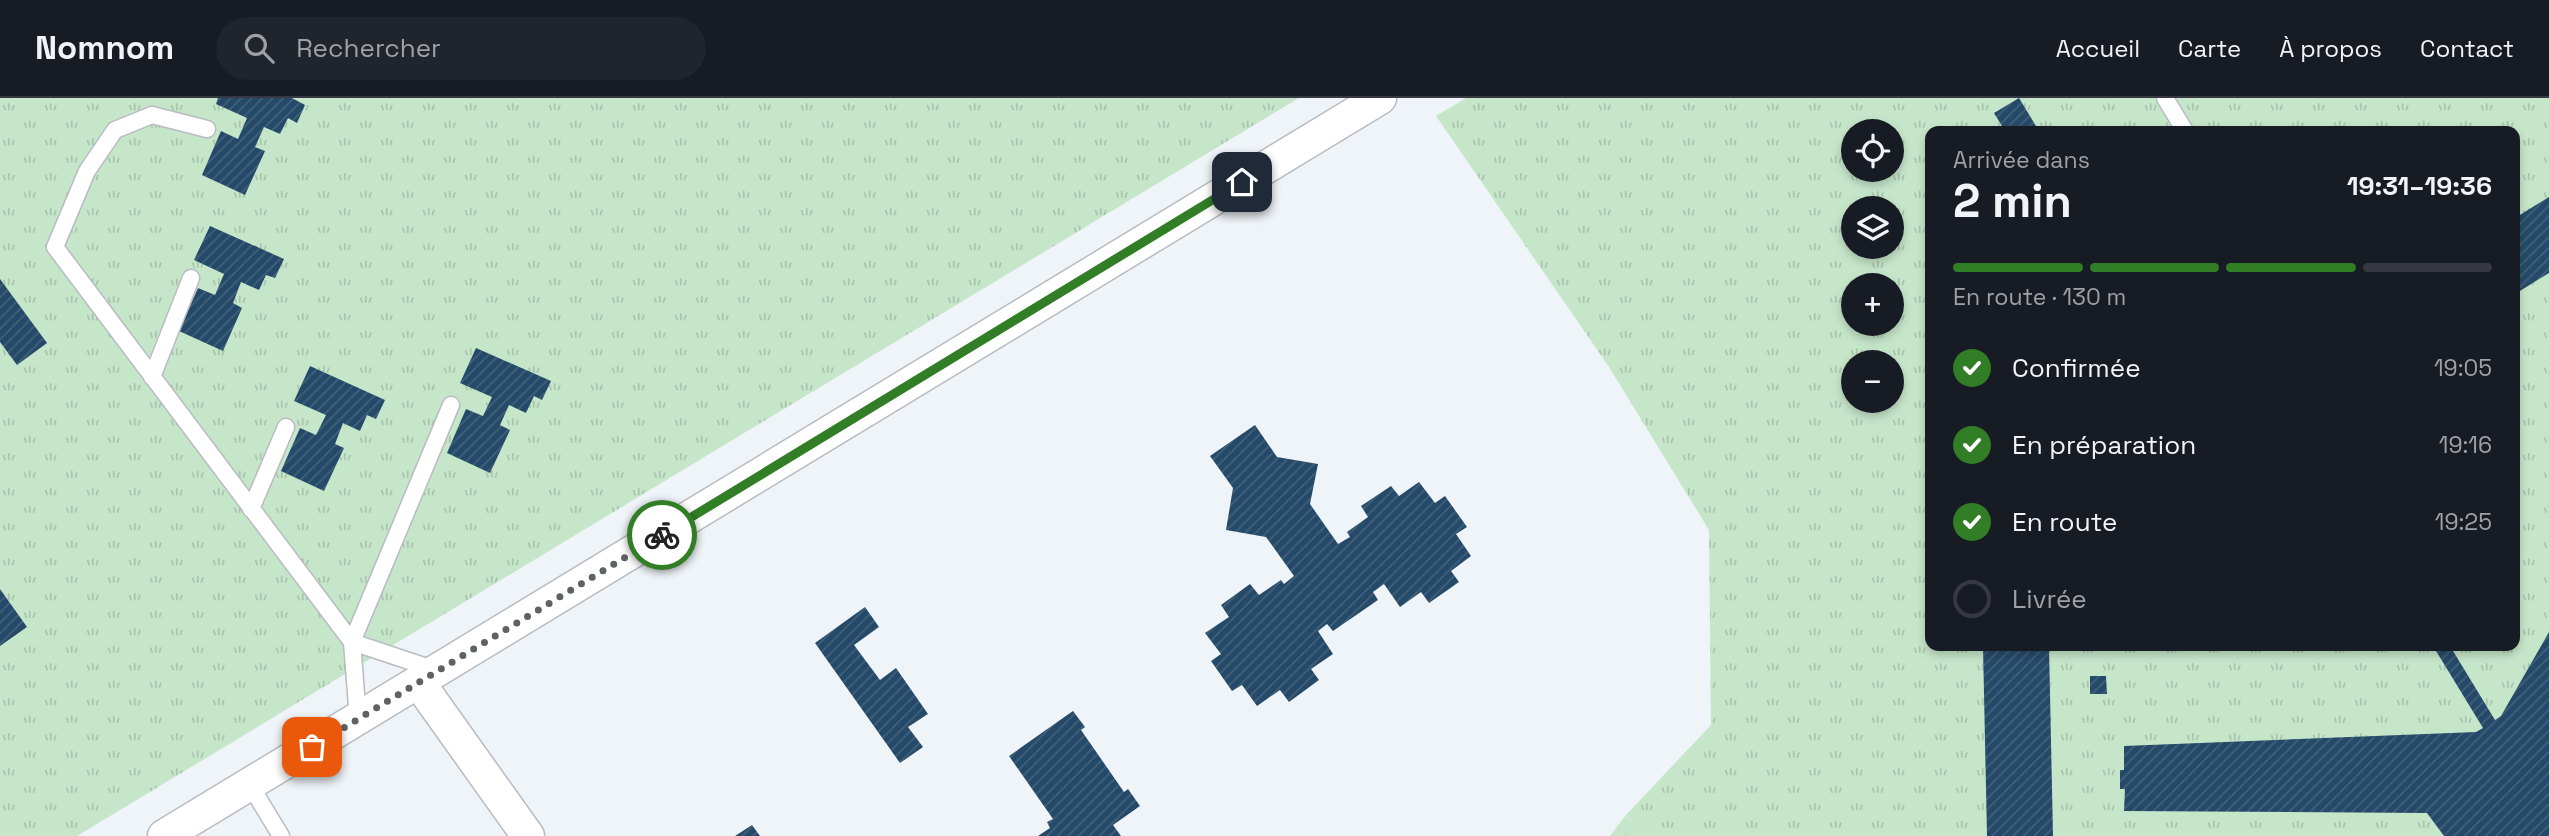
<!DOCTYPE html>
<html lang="fr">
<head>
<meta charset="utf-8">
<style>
  body { margin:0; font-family:"Space Grotesk",sans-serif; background:#20242c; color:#f1f3f6; height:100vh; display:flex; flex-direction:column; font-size:26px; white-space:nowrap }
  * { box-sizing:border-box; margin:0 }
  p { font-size:23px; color:#9ea1a6 }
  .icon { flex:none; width:38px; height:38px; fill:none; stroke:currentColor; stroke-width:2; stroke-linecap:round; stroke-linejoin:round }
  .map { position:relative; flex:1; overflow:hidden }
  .panel { position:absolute; left:1925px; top:28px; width:595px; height:525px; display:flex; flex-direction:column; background:#171b24; border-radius:14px; box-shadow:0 4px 10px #0003 }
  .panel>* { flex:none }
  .fabs { position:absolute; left:1841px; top:21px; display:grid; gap:14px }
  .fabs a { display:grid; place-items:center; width:63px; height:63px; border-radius:50%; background:#171b24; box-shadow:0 4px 10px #0003; font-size:35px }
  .pin { position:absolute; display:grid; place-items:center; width:60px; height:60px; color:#fff; margin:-30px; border-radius:14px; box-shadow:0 4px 10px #0006 }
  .courier { position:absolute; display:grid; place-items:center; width:70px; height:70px; margin:-35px; border:5px solid #317e26; border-radius:50%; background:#fff; color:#222; box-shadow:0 2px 9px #0007 }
  .headline em { font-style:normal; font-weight:800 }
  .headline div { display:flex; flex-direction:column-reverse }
  .headline { display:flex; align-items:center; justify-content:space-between; height:119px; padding:0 28px }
  h1 { font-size:46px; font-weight:800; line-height:52px }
  .bar { display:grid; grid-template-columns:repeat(4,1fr); gap:10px 7px; align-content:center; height:84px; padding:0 28px }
  .bar i { height:9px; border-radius:5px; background:#363941 }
  .bar .selected { background:#317e26 }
  .bar p { grid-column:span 4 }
  ol { padding:0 28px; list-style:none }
  li { display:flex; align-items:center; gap:21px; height:77px }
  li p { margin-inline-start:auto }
  li .icon { padding:7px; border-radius:50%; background:#317e26; color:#fff; stroke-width:4 }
  li:last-child { color:#9ea1a6 }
  li i { width:38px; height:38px; border:4px solid #363941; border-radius:50% }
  header { display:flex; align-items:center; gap:42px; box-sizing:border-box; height:98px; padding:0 35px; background:#171b24; border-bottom:2px solid #363941 }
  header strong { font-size:33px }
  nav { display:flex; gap:38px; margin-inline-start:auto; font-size:24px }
  .search { width:490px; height:63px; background:#20242c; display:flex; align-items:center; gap:18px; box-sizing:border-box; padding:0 24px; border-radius:38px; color:#9ea1a6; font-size:26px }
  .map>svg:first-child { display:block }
  .grass { fill:url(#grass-tufts); fill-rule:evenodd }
  .forest { fill:url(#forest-firs) }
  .building { fill:url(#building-hatch) }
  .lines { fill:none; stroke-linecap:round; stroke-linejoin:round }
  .lane-casing { stroke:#b8bcc1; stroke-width:19 }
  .street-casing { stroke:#b8bcc1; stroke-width:35 }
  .lane { stroke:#fff; stroke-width:16 }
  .street { stroke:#fff; stroke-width:32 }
  .done { stroke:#5f6264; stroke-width:7; stroke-dasharray:0 12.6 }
  .route { stroke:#317e26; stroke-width:9 }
</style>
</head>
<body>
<header>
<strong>Nomnom</strong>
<div class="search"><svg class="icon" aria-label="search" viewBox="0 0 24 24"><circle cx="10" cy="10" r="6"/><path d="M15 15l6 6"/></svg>Rechercher</div>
<nav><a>Accueil</a><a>Carte</a><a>À propos</a><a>Contact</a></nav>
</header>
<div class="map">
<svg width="2549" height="738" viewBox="0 0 2549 738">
  <defs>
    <pattern id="grass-tufts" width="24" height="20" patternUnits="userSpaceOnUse" patternTransform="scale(1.75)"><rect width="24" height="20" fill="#c6e6ca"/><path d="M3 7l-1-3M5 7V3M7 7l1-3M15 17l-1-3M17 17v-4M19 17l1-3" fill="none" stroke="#a9c4ad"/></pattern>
    <pattern id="forest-firs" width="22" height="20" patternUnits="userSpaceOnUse" patternTransform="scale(1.75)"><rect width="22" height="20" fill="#c6e6ca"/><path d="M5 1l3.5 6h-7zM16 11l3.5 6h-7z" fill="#a9c4ad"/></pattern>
    <pattern id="building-hatch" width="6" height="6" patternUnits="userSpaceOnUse" patternTransform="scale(1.75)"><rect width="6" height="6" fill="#254a69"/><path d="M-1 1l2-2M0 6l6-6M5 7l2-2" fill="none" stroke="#426079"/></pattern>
  </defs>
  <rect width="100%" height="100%" fill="#eff4f8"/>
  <path class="grass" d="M0 0H1299L77 738H0Z
    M1466 0H2549V738H1651L1625 718 1711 627 1709 432 1609 269 1436 18ZM1853 33H1892V72H1853ZM1930 33H2515V548H1930ZM1853 110H1892V149H1853ZM1853 187H1892V226H1853ZM1853 264H1892V303H1853Z"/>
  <path class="forest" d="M1625 718 1651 738H1610Z"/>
  <path class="building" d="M218 0H292L305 7 297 25 288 20 280 36 264 29 255 49 265 53 245 97 202 77 221 33 238 41 247 20 216 6Z
    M2019 0 2039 33H2005L1994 15Z
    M2549 99V175L2515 196V120Z
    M210 128 284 161 275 180 266 177 259 192 241 184 233 205 242 210 223 253 179 233 198 190 215 197 224 176 194 162Z
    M0 181 47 245 17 267 0 244Z
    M476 250 551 283 542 302 534 298 526 315 509 307 500 327 510 332 490 375 447 355 466 311 483 318 492 299 460 285Z
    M310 268 385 302 376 321 367 317 360 333 343 325 335 346 344 350 324 393 281 373 300 330 316 337 326 317 294 303Z
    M1255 327 1277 359 1318 366 1310 406 1338 446 1350 439 1347 434 1368 419 1361 408 1391 388 1399 398 1419 384 1435 405 1445 398 1467 429 1456 436 1471 458 1451 473 1459 484 1429 505 1421 494 1400 509 1384 486 1373 494 1378 502 1333 533 1327 526 1318 533 1333 556 1311 571 1319 582 1289 604 1280 592 1257 608 1242 587 1232 593 1211 563 1221 556 1205 535 1229 519 1221 507 1250 486 1259 497 1281 482 1284 486 1294 478 1266 439 1226 432 1233 390 1210 358Z
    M0 491 27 529 0 548Z
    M865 509 879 529 854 547 880 582 896 570 928 616 908 629 923 649 900 665 815 545Z
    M2549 534V738H2444L2427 715 2124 713 2125 691H2120V672H2124V648L2476 634 2483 630 2433 548H2450L2495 622 2501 618Z
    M1983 548H2049L2053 738H1987Z
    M2090 578H2106L2107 596H2090Z
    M1073 613 1085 629 1081 632 1124 694 1128 691 1140 708 1113 727 1121 738H1038L1050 730 1047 724 1053 721 1009 658Z
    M752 727 760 738H735Z"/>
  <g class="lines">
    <g class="lane-casing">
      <path id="lane" d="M2165 0 2185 33
        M207 31 152 17 115 32 87 73 55 149 352 544 436 572
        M152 279 191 180
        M251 411 286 329
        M358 621 352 544 451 307
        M250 687 281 738"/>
    </g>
    <g class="street-casing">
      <path id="street" d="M419 585 528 738
        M164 738 1380 0"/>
    </g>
    <use href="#lane" class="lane"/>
    <use href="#street" class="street"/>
  </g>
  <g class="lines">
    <path class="done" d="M312 649 662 437"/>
    <path class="route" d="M662 437 1242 84"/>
  </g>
</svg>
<div class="fabs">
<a><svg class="icon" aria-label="locate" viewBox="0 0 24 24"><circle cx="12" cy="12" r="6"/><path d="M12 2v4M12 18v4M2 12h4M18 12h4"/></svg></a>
<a><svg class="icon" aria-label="layers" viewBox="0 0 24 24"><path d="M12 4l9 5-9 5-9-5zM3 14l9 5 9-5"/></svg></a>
<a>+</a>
<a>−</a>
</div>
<div class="pin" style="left:312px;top:649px;background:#ea580c"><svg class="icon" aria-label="bag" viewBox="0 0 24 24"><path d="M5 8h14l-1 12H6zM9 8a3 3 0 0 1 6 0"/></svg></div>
<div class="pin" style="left:1242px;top:84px;background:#1f2937"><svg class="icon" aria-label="home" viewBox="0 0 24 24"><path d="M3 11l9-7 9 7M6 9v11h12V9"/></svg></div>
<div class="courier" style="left:662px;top:437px"><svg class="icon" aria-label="bike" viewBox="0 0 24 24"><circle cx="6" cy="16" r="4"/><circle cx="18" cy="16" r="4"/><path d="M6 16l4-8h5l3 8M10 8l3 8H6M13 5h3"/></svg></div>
<section class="panel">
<div class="headline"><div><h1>2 min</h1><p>Arrivée dans</p></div><em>19:31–19:36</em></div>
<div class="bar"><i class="selected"></i><i class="selected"></i><i class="selected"></i><i></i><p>En route · 130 m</p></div>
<ol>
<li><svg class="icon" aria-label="check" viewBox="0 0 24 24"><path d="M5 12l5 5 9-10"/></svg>Confirmée<p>19:05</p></li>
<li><svg class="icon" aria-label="check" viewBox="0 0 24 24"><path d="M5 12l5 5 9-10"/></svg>En préparation<p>19:16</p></li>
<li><svg class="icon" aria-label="check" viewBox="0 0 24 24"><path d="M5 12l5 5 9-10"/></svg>En route<p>19:25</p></li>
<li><i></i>Livrée</li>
</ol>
</section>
</div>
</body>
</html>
